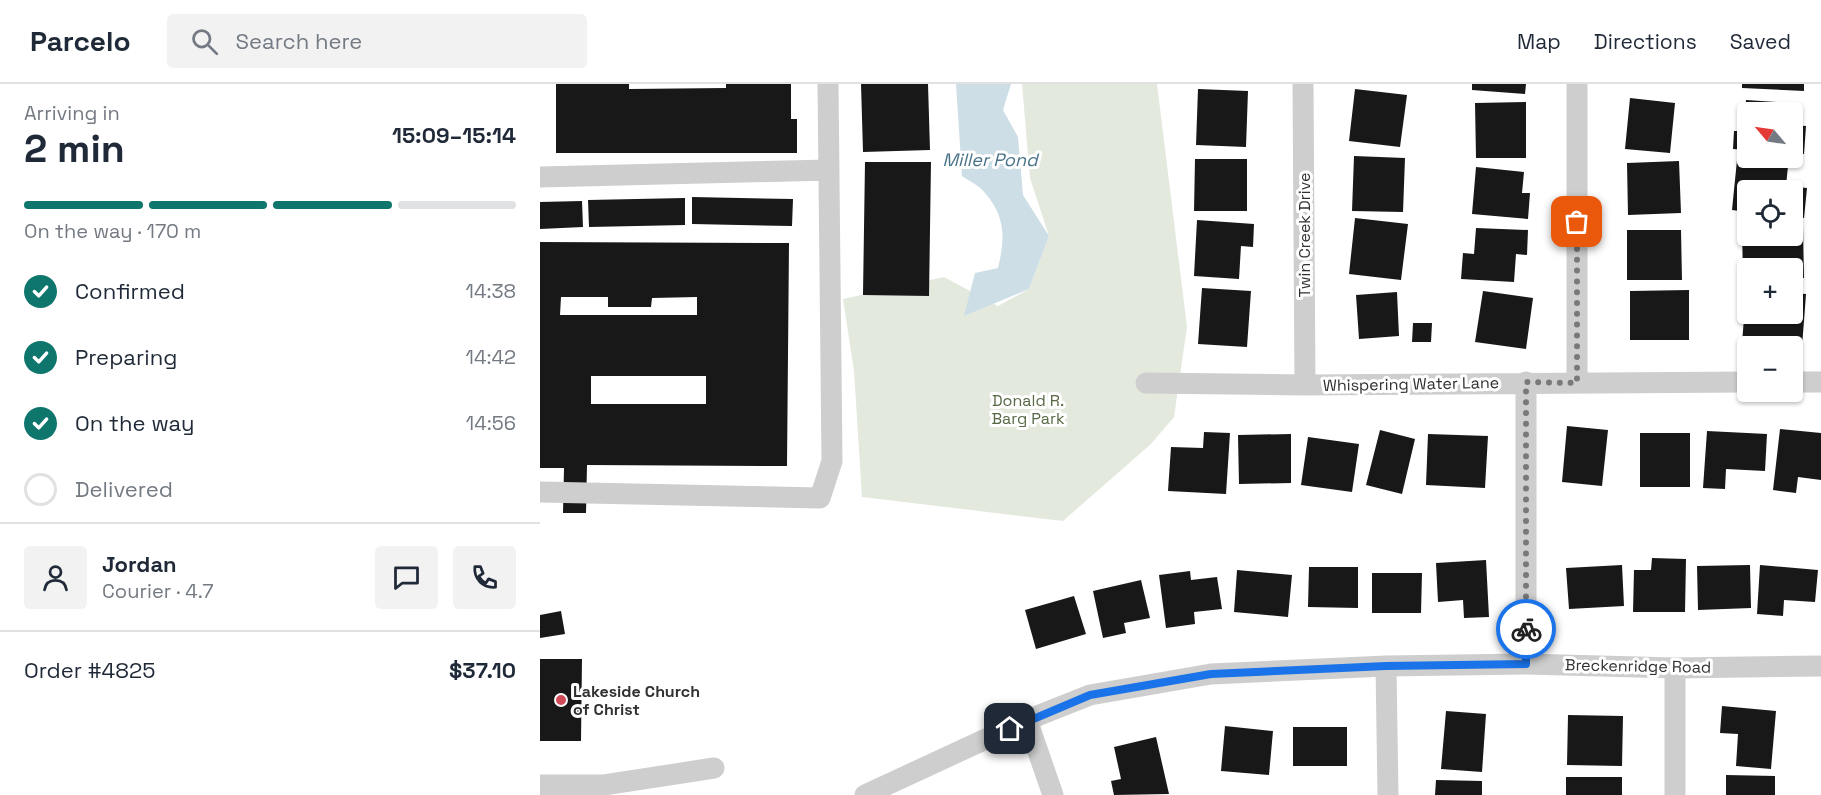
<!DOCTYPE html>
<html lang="en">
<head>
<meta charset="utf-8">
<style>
  body { margin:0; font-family:"Space Grotesk",sans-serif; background:#f2f2f3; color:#1f2937; height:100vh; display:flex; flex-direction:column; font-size:22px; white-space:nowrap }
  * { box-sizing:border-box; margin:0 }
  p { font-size:20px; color:#747a83 }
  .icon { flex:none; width:33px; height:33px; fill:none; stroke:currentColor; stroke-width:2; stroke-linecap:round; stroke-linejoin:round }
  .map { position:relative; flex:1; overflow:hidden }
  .side { display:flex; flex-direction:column; background:#fff; width:540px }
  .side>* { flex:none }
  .needle { width:39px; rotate:299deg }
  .buttons { position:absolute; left:1197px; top:18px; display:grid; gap:12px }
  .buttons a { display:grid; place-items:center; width:66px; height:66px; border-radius:6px; background:#fff; box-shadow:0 2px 4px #0004; font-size:30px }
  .pin { position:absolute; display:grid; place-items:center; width:51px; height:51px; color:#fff; margin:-26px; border-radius:12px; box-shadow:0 3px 9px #0006 }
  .courier { position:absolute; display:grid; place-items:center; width:60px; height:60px; margin:-30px; border:4px solid #1a73e8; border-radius:50%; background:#fff; color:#222; box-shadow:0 2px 8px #0007 }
  .head em { font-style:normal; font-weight:800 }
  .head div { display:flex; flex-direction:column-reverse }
  .head { display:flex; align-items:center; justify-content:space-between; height:102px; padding:0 24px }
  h1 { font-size:39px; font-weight:800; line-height:45px }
  .bar { display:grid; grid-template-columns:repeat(4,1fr); gap:9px 6px; align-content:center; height:72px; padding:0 24px }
  .bar i { height:8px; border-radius:4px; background:#e0e1e3 }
  .bar .on { background:#0f766e }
  .bar p { grid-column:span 4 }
  .line { display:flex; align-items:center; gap:15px; padding:0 24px; border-top:2px solid #e0e1e3 }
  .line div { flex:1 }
  .round { display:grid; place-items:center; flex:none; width:63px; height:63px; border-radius:6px; background:#f2f2f3 }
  ol { padding:0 24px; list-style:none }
  li { display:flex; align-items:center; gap:18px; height:66px }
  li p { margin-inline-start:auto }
  li .icon { padding:6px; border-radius:50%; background:#0f766e; color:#fff; stroke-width:4 }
  li:last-child { color:#747a83 }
  li i { width:33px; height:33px; border:3px solid #e0e1e3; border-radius:50% }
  header { display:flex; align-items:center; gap:36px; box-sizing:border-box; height:84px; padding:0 30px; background:#fff; border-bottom:2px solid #e0e1e3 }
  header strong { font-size:28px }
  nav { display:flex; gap:33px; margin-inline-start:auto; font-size:21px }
  .search { width:420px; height:54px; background:#f2f2f3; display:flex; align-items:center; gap:15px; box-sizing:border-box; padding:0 21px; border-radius:6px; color:#747a83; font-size:22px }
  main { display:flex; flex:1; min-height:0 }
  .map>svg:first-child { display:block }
  .green { fill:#e4e9de }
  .water { fill:#cddee7 }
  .building { fill:#181818; fill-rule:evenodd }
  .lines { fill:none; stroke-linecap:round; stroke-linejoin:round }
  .minor { stroke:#cecece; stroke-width:21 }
  .done { stroke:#797979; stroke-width:6; stroke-dasharray:0 10.8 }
  .route { stroke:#1a73e8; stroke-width:8 }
  .poi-dot { fill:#d04b5a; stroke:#fff; stroke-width:2 }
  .labels { text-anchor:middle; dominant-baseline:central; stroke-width:6; stroke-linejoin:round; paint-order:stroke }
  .street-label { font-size:16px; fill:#313131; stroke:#fff }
  .park-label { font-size:16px; fill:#566844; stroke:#fff }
  .poi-label { font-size:16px; font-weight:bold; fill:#313131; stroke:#fff; text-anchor:start }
  .water-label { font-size:18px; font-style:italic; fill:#49738a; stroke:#fff }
</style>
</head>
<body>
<header>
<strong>Parcelo</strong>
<div class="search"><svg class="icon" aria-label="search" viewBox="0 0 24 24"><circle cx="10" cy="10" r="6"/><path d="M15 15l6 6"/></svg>Search here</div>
<nav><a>Map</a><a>Directions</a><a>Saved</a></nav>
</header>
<main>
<section class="side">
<div class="head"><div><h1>2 min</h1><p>Arriving in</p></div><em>15:09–15:14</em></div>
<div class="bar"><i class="on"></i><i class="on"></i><i class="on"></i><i></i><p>On the way · 170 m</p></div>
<ol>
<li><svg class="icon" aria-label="check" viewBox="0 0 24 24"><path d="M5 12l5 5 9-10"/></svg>Confirmed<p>14:38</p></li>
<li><svg class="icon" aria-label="check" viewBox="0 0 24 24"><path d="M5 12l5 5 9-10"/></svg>Preparing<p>14:42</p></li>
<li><svg class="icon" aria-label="check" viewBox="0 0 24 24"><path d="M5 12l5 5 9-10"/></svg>On the way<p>14:56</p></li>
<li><i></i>Delivered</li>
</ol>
<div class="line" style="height:108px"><a class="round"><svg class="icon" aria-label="person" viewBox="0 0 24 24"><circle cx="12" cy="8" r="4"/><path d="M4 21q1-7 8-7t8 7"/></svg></a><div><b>Jordan</b><p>Courier · 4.7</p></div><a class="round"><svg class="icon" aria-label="chat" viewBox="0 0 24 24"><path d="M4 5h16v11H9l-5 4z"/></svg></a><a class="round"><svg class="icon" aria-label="phone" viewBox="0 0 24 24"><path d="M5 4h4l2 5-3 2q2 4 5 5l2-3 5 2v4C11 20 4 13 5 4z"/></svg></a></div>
<div class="line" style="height:78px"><div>Order #4825</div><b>$37.10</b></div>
</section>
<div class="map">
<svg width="1281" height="711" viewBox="0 0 1281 711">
  <rect width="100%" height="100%" fill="#fff"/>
  <path class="green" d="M482 0H617L647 243 634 333 611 360 523 437 322 413 314 287 303 215 404 193 458 222 489 205 509 152 490 94Z"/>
  <path class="water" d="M416 0H471L463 26 478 53 483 111 509 152 489 205 424 232 435 189 458 184C465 155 466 133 445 109 440 102 429 97 422 92Z"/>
  <path class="building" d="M16 0H89V5L186 4V0H251V35H257V69H16Z
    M321 0H388L390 66 323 68Z
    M932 0H986L985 10 932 6Z
    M1202 0H1264V7L1202 4Z
    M658 5 708 7 706 63 656 61Z
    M815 5 867 11 860 63 809 57Z
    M1090 14 1135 19 1130 69 1085 65Z
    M1206 16 1251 19 1250 28H1208V66L1193 65 1194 47H1204Z
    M986 18V74H936L935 19Z
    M1252 41 1266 42 1264 70 1252 69Z
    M814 72 865 74 863 128 812 127Z
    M655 75H707V127H654Z
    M1197 76 1248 82 1246 102 1267 104 1264 134 1252 132V106H1208V128L1192 126Z
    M1139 77 1141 129 1088 131 1087 79Z
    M325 78H391L389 212 323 211Z
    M936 83 984 88 982 109H990L988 135 932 130Z
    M152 113 253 115 252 142 152 140Z
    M145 114V141L49 143 48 116Z
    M42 117 43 143 0 145V118Z
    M815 134 868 140 861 196 809 190Z
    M657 136 714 140 713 163 701 162 699 195 654 192Z
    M1252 142H1263L1264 194H1252V184H1208V195H1203L1202 143H1208V152H1252Z
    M936 144 988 146 987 171 976 170 974 198 921 195 923 169 934 170Z
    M1087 146H1141L1142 196H1087Z
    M0 158 249 159 247 382 47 381 46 429H23L24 384H0ZM21 213H68V223H111L112 214 157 213V231H20ZM51 292H166V320H51Z
    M662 204 711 207 707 263 658 260Z
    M1149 206V256H1090V207Z
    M943 207 993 214 986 265 935 258Z
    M857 208 859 252 819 255 816 211Z
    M1252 209 1266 210 1262 263 1202 259 1204 234 1213 235V230H1252Z
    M873 239H892L891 258H872Z
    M1027 342 1068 346 1062 402 1022 398Z
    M1240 345 1281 349V396L1258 393 1256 409 1233 406Z
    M840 346 875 355 862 410 826 401Z
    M1167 347 1227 350 1225 387 1186 385 1185 405 1163 404Z
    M664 348 690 349 686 410 628 407 631 363 663 364Z
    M1100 349H1150V403H1100Z
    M751 350V399L699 400 698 351Z
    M888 350 948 352 945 404 886 401Z
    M768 353 819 360 812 408 761 401Z
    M1112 474 1146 475 1145 528H1093L1094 486H1111Z
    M946 476 949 533 924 534 923 516 898 518 896 479Z
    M1082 481 1084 522 1029 525 1026 484Z
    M1210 481 1211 524 1158 526 1157 482Z
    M1220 481 1278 486 1275 518 1244 516 1243 532 1217 530Z
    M769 483H818V524L768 523Z
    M697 486 752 491 748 533 694 528Z
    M650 487 651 496 677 493 682 525 654 528 655 540 626 544 619 491Z
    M832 489H882L881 529H832Z
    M601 496 610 534 584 539 586 549 563 554 553 507Z
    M534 512 546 550 496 565 485 526Z
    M21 527 25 550 0 554V531Z
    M0 575H42L41 657H0Z
    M1182 622 1236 627 1231 685 1196 682 1198 650 1180 649Z
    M906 627 946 630 942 688 901 685Z
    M1028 631 1083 632 1082 682 1027 681Z
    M685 642 733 647 729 691 681 687Z
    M753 643H807V682H753Z
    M616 653 629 710 574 711 571 697 581 695 574 663Z
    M1186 691 1235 692V711H1186Z
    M1026 693H1082V711H1026Z
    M896 696 942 697V711H895Z"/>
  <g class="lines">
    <path class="minor" d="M763 0 765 301
      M1037 0V299
      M0 93 289 86
      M986 298V580
      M1252 298H1281
      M606 299 765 301 1208 298
      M0 408 280 414 292 377 288 0
      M846 582 848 711
      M1135 584V711
      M487 636 513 711
      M0 701H64L174 684
      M325 711 487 636 550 611 671 590 846 582 986 580 1135 584 1281 582"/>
  </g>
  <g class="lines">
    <path class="done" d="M986 545V298L1037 299V138"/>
    <path class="route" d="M470 645 550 611 671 590 846 582 986 580V545"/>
  </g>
  <circle class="poi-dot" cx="21" cy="616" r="6"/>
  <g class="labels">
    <g class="street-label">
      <text transform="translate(764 151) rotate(-90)">Twin Creek Drive</text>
      <text transform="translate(871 300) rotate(-1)">Whispering Water Lane</text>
      <text transform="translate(1098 582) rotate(1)">Breckenridge Road</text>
    </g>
    <g class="park-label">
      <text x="488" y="316">Donald R.<tspan x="488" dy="18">Barg Park</tspan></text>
    </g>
    <g class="poi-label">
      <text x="33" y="607">Lakeside Church<tspan x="33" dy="18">of Christ</tspan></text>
    </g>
    <g class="water-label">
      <text x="450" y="75">Miller Pond</text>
    </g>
  </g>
</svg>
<div class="buttons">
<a><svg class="needle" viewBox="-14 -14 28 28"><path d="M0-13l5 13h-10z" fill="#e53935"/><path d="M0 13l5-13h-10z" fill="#747a83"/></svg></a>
<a><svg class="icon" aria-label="locate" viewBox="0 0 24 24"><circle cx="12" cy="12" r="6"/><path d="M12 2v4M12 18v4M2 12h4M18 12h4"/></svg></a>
<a>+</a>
<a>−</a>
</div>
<div class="pin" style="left:1037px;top:138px;background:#ea580c"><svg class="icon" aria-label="bag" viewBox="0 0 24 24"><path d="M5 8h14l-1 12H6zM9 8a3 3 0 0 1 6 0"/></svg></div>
<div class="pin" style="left:470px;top:645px;background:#1f2937"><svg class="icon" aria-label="home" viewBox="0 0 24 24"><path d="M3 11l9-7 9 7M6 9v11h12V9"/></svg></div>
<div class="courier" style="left:986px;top:545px"><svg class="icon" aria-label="bike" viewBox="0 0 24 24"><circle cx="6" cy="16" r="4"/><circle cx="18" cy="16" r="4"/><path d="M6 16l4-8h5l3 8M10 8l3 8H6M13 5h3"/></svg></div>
</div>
</main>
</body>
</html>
